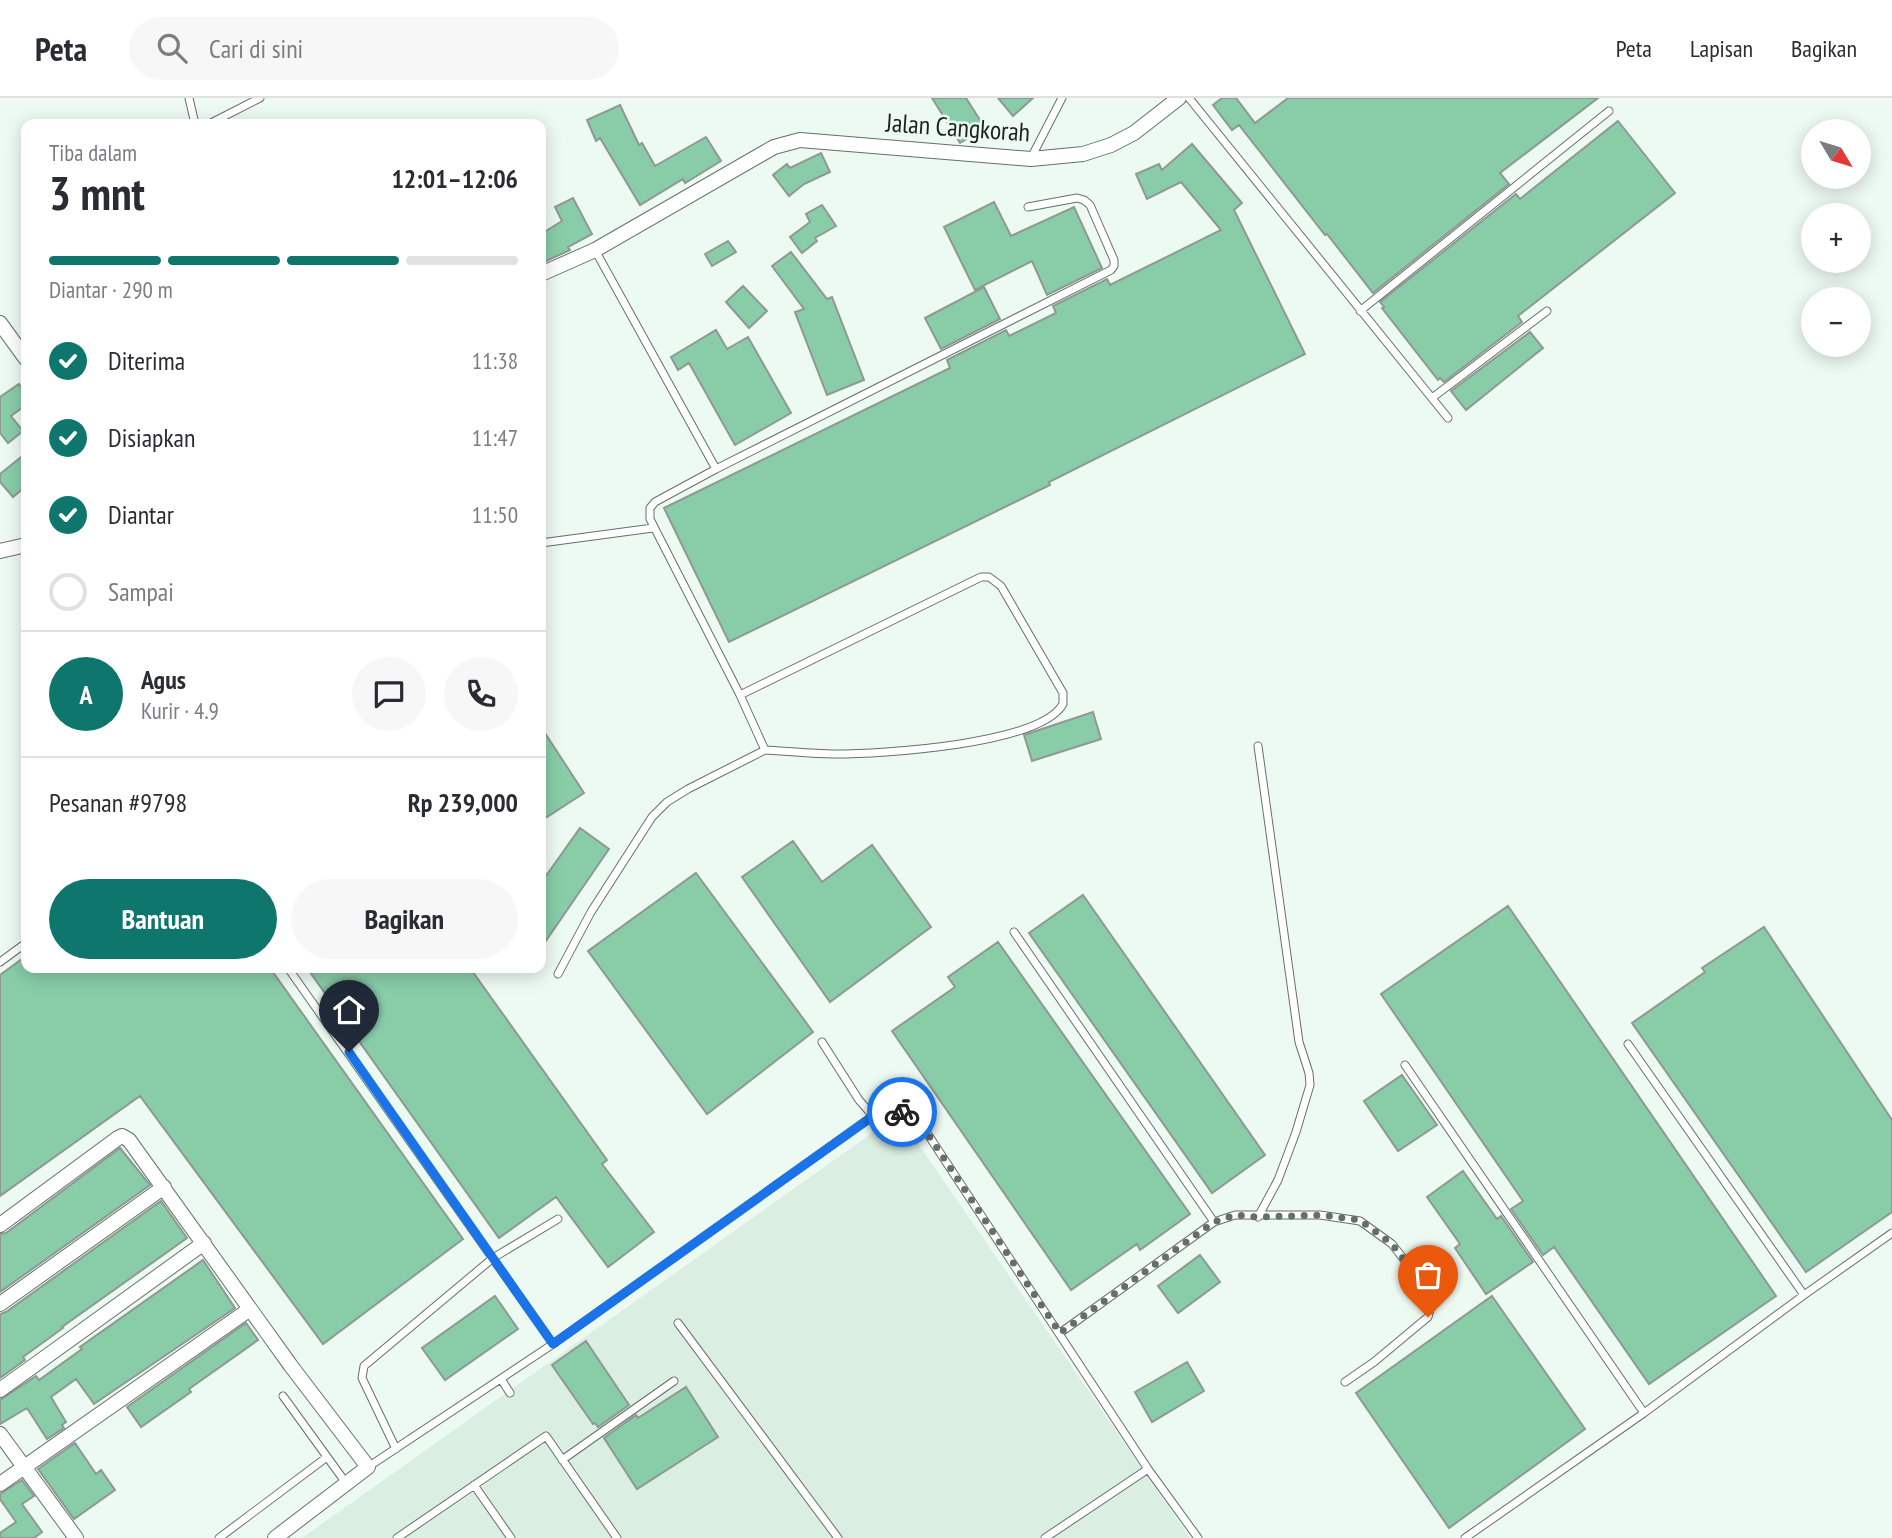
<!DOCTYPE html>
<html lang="id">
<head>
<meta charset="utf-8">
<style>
  body { margin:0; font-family:"PT Sans Narrow",sans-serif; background:#f7f7f7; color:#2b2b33; height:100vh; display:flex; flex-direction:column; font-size:26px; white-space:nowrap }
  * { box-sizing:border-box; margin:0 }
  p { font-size:23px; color:#7c7c81 }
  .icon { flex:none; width:38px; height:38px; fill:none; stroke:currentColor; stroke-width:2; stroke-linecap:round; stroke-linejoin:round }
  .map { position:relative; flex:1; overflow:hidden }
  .drawer { position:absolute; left:21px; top:21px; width:525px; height:854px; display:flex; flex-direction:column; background:#fff; border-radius:14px; box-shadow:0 4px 18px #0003 }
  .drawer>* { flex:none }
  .needle { width:46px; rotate:128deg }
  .buttons { position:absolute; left:1801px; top:21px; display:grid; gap:14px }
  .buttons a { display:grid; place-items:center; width:70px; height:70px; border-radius:50%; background:#fff; box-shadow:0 4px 18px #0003; font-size:35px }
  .pin { position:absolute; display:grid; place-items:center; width:60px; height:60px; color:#fff; margin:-72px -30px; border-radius:50% 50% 50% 0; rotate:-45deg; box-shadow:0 0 7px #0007 }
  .pin .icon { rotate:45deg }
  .courier { position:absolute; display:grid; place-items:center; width:70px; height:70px; margin:-35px; border:5px solid #1a73e8; border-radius:50%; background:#fff; color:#222; box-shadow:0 2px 9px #0007 }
  .headline em { font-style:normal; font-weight:700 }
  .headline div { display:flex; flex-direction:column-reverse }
  .headline { display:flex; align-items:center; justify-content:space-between; height:119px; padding:0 28px }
  h1 { font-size:46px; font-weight:700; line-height:52px }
  .bar { display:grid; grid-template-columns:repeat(4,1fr); gap:10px 7px; align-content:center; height:84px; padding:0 28px }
  .bar i { height:9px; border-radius:5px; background:#e1e1e2 }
  .bar .active { background:#0f766e }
  .bar p { grid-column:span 4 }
  .line { display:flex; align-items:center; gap:18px; padding:0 28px; border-top:2px solid #e1e1e2 }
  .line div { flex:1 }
  .round { display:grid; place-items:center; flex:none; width:74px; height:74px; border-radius:37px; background:#f7f7f7 }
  ol { padding:0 28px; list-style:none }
  li { display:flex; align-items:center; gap:21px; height:77px }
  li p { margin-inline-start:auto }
  li .icon { padding:7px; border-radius:50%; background:#0f766e; color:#fff; stroke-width:4 }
  li:last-child { color:#7c7c81 }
  li i { width:38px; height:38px; border:4px solid #e1e1e2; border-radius:50% }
  .action { display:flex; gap:14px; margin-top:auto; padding:14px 28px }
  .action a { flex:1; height:80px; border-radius:42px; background:#0f766e; color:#fff; font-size:28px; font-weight:700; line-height:80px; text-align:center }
  .action a+a { background:#f7f7f7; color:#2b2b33 }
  header { display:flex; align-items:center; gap:42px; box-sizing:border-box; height:98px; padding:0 35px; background:#fff; border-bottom:2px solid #e1e1e2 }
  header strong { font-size:33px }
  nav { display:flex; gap:38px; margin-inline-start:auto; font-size:24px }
  .search { width:490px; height:63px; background:#f7f7f7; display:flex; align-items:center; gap:18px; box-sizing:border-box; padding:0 24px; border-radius:38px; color:#7c7c81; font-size:26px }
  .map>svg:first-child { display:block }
  .built { fill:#daeee2 }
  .building { fill:#88cda8; stroke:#8e9993; stroke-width:2 }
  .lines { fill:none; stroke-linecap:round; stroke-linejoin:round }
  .service-casing { stroke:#65706a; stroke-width:9 }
  .minor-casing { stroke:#65706a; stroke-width:16 }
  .service { stroke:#fff; stroke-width:7 }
  .minor { stroke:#fff; stroke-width:14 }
  .done { stroke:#666e69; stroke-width:7; stroke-dasharray:0 12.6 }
  .route { stroke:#1a73e8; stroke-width:9 }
  .labels { text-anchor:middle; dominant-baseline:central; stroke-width:5; stroke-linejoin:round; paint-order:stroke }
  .street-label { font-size:26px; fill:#1e221f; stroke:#edfaf2 }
</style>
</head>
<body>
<header>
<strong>Peta</strong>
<div class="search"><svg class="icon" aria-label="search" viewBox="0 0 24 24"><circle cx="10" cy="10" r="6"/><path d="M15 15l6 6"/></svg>Cari di sini</div>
<nav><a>Peta</a><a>Lapisan</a><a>Bagikan</a></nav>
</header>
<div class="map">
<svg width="1892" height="1440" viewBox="0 0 1892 1440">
  <rect width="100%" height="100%" fill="#edfaf2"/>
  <path class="built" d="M882 1028 912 1037 1190 1440H302Z"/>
  <path class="building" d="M932 0H966L985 30 960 45Z
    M998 0H1033L1013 18Z
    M1222 0H1236L1255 25 1288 0H1598L1500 75 1509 86 1373 195 1327 136 1325 137 1239 27 1232 32 1213 7Z
    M620 7 639 47 642 45 655 68 706 39 721 63 685 85 683 81 640 107 600 40 596 43 587 22Z
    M1618 23 1675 95 1518 218 1522 224 1444 284 1440 280 1438 282 1382 210 1384 209 1380 204 1516 96 1520 101Z
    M1192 46 1242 105 1234 112 1305 256 1049 384 1050 387 729 544 664 410 950 270 947 262 1006 232 1009 238 1056 215 1053 208 1107 181 1110 187 1221 132 1181 84 1147 101 1136 76 1159 66 1162 72Z
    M821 55 830 74 804 86 789 98 773 77 787 66 790 70Z
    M573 100 592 136 568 149 570 152 544 164 541 159V136L562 123 555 109Z
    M994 104 1011 138 1074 109 1102 170 1047 197 1032 163 975 192 944 129Z
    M822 107 836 128 815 140 817 143 802 155 790 139 810 124 806 116Z
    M728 143 736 154 712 168 705 156Z
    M791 154 827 201 832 199 864 282 827 297 795 214 804 211 772 168Z
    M743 188 767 213 749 230 726 204Z
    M984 189 1000 221 941 251 925 220Z
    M716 232 727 251 748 239 791 315 735 347 689 265 678 272 671 259Z
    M1530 234 1543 250 1466 312 1451 293Z
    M19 286 26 297V307L11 318 23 333 8 345 0 335V299Z
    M26 355V388L13 399 0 384V376Z
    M1093 614 1101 641 1032 663 1024 637Z
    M541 629 584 695 541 723Z
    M580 730 609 751 541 850V785Z
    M793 743 822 784 872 747 931 829 830 904 742 779Z
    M696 775 813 934 707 1016 588 853Z
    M1083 797 1265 1057 1212 1095 1029 835Z
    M1508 808 1776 1198 1649 1286 1554 1149 1543 1157 1511 1111 1523 1103 1381 896Z
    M1764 829 1892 1022V1114L1806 1174 1632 925 1705 874 1702 870Z
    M998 844 1190 1116 1140 1152 1137 1146 1071 1192 892 933 955 889 948 879Z
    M26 858V870H270L463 1141 323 1246 140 998 0 1098V877Z
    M307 870H470L607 1062 602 1066 654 1134 608 1169 556 1099 499 1140Z
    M1402 977 1437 1027 1398 1053 1364 1003Z
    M120 1050 150 1087 0 1194V1136L6 1135Z
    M1463 1073 1497 1121 1501 1118 1533 1164 1486 1196 1455 1150 1460 1146 1427 1099Z
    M161 1103 187 1140 62 1229 63 1230 23 1259 25 1262 0 1280V1216L6 1214Z
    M1200 1157 1220 1184 1178 1215 1158 1188Z
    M203 1162 235 1210 94 1306 76 1281 51 1299 66 1324 62 1327 64 1330 47 1341 27 1310 0 1326V1302L36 1278 39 1282 82 1251 80 1249Z
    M495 1198 518 1231 445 1282 422 1250Z
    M1492 1198 1585 1331 1449 1430 1356 1295Z
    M246 1225 258 1242 189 1291 191 1294 141 1329 127 1309Z
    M586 1243 629 1307 598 1329 595 1325 593 1326 552 1267Z
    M1187 1264 1204 1293 1152 1324 1135 1294Z
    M686 1289 718 1339 637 1391 604 1340 636 1317 638 1320Z
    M75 1345 96 1376 101 1372 115 1392 74 1421 38 1371Z
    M22 1382 34 1398 22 1406 42 1434 34 1440H0V1435L16 1424 0 1401V1396Z"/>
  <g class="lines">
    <g class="service-casing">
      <path id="service" d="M189 0 195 26
        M1189 0 1448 320
        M209 26 260 0
        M1031 60 1062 0
        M1360 213 1609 13
        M1432 300 1547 213
        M716 371 1111 172 1114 168V162L1090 107 1084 102 1077 100 1028 109
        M541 445 653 430
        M740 597 981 479H989L1001 488 1063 595V606C1040 647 880 656 834 656 811 656 788 653 765 652
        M1014 834 1214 1124
        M0 864 26 845
        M288 870 553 1246
        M558 876 591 814 652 719 667 704 688 691 765 652 740 597 650 421V410L655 404 716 371 595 152
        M822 944 859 1002 873 1018
        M1628 946 1804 1197
        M1405 967 1644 1315
        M1258 1119 1278 1082 1296 1034 1310 987 1309 975 1299 944 1258 648
        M678 1225 838 1440
        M1060 1235 1214 1124 1235 1117H1320L1360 1123 1392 1146 1426 1190 1432 1204 1428 1219 1374 1264 1345 1284
        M501 1281 510 1295
        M283 1298 346 1385
        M396 1351 362 1280 364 1268 493 1160 558 1121
        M562 1362 674 1283
        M368 1369 553 1246 873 1018C902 1011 908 1012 927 1035L1148 1371 1198 1440
        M474 1387 511 1440
        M219 1440 327 1359
        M397 1440 546 1338 617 1440
        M1045 1440 1148 1371
        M1465 1440 1644 1315 1804 1197 1892 1135"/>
    </g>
    <g class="minor-casing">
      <path id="minor" d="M541 176 595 152 774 49 800 42 1031 61 1083 56 1111 47 1134 35 1179 0
        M0 225 26 261
        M0 453 26 447
        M0 1127 118 1040 122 1038 129 1042 291 1268 368 1369 275 1440
        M0 1206 164 1089
        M0 1292 204 1145
        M0 1336 76 1440
        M0 1386 250 1211"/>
    </g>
    <use href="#service" class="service"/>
    <use href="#minor" class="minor"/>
  </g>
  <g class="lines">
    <path class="done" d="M902 1014 916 1023 927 1035 1060 1235 1214 1124 1235 1117 1258 1119 1321 1117 1360 1122 1392 1146 1426 1190 1432 1204 1428 1219"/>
    <path class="route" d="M349 954 553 1246 873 1018 893 1013 902 1014"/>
  </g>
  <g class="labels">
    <g class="street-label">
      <text transform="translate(958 29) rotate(4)">Jalan Cangkorah</text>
    </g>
  </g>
</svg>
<div class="buttons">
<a><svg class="needle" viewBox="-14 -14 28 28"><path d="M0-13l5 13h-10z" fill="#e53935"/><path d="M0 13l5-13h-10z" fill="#7c7c81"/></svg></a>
<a>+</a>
<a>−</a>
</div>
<div class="pin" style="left:1428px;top:1219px;background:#ea580c"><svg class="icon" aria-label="bag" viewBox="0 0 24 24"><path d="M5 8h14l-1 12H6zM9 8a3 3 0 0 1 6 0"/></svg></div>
<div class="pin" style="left:349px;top:954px;background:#1f2937"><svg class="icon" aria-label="home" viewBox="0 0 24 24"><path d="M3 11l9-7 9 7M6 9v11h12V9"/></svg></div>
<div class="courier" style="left:902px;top:1014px"><svg class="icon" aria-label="bike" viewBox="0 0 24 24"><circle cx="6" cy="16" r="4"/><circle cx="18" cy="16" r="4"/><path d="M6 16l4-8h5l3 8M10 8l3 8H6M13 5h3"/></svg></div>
<section class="drawer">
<div class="headline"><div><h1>3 mnt</h1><p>Tiba dalam</p></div><em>12:01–12:06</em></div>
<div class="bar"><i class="active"></i><i class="active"></i><i class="active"></i><i></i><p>Diantar · 290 m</p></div>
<ol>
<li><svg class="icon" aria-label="check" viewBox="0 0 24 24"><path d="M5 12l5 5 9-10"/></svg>Diterima<p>11:38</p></li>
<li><svg class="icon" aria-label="check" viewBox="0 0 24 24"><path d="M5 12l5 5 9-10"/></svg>Disiapkan<p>11:47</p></li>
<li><svg class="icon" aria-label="check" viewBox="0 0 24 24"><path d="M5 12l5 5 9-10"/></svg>Diantar<p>11:50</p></li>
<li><i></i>Sampai</li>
</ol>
<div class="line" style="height:126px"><b class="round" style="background:#0f766e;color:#fff">A</b><div><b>Agus</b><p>Kurir · 4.9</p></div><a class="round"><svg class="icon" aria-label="chat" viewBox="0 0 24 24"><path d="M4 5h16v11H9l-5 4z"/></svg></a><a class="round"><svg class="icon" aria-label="phone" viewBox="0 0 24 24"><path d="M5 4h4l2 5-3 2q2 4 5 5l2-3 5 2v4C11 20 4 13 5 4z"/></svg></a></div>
<div class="line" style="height:91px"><div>Pesanan #9798</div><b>Rp 239,000</b></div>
<div class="action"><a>Bantuan</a><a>Bagikan</a></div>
</section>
</div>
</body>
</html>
